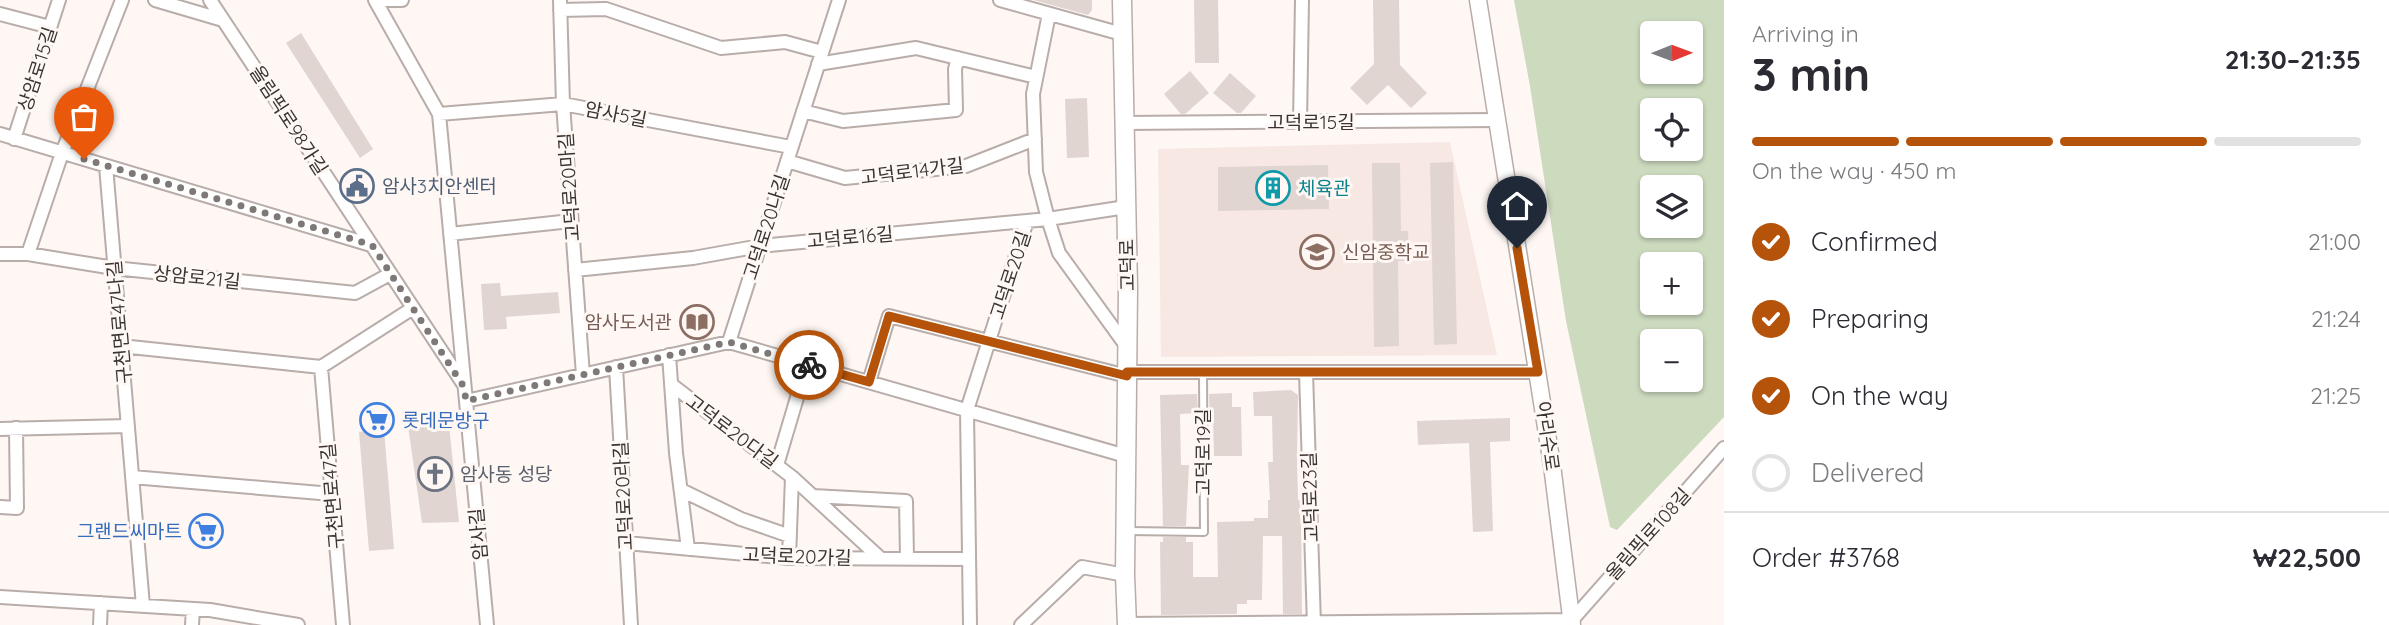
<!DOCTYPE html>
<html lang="en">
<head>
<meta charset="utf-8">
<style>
  body { margin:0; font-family:Quicksand,"Noto Sans KR",sans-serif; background:#f7f7f7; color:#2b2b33; height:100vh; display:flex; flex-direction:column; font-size:26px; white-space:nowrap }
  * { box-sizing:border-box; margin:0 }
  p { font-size:23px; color:#7c7c81 }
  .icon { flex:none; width:38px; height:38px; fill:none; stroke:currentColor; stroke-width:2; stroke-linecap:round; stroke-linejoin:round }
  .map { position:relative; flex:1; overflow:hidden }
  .side { display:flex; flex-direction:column; background:#fff; width:665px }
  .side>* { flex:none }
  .needle { width:46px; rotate:89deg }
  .controls { position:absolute; left:1640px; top:21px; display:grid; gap:14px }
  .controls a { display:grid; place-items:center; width:63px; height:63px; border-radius:7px; background:#fff; box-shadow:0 2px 5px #0004; font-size:35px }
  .pin { position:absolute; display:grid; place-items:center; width:60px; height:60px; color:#fff; margin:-72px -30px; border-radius:50% 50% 50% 0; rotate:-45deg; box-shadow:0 0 7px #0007 }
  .pin .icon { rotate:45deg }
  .courier { position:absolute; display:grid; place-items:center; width:70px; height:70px; margin:-35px; border:5px solid #b45309; border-radius:50%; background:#fff; color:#222; box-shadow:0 2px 9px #0007 }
  .head em { font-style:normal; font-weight:700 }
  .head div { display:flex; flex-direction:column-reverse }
  .head { display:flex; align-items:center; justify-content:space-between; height:119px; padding:0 28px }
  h1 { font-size:46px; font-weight:700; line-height:52px }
  .bar { display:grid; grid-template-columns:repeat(4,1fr); gap:10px 7px; align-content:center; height:84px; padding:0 28px }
  .bar i { height:9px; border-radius:5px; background:#e1e1e2 }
  .bar .selected { background:#b45309 }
  .bar p { grid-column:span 4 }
  .line { display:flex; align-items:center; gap:18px; padding:0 28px; border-top:2px solid #e1e1e2 }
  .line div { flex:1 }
  ol { padding:0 28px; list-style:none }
  li { display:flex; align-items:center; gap:21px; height:77px }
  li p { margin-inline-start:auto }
  li .icon { padding:7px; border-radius:50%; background:#b45309; color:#fff; stroke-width:4 }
  li:last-child { color:#7c7c81 }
  li i { width:38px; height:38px; border:4px solid #e1e1e2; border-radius:50% }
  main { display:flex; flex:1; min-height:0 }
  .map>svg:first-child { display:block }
  .built { fill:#f8e8e3 }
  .green { fill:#ccdabe; fill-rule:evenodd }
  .building { fill:#e0d5d1 }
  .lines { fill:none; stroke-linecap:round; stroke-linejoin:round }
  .service-casing { stroke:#b8ada9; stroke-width:10 }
  .minor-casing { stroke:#b8ada9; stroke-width:16 }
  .tertiary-casing { stroke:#b8ada9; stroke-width:19 }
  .secondary-casing { stroke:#b8ada9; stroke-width:21 }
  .service { stroke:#fff; stroke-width:6 }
  .minor { stroke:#fff; stroke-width:12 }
  .tertiary { stroke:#fff; stroke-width:16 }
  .secondary { stroke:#fff; stroke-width:18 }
  .done { stroke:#7e7877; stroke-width:7; stroke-dasharray:0 12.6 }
  .route { stroke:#b45309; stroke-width:9 }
  .labels { text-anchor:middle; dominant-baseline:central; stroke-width:6; stroke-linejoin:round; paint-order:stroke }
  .street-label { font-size:19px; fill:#393433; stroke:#fef7f4 }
  .service-label { font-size:19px; fill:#4e5e75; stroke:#fef7f4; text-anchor:start }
  .culture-label { font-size:19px; fill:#0d838f; stroke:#fef7f4; text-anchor:start }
  .education-label { font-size:19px; fill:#785e54; stroke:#fef7f4; text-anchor:start }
  .shop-label { font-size:19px; fill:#366cbe; stroke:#fef7f4; text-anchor:start }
  .worship-label { font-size:19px; fill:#5b616d; stroke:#fef7f4; text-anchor:start }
</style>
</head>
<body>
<main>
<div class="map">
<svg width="1724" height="625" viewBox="0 0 1724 625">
  <rect width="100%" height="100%" fill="#fef7f4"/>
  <path class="built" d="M1450 142 1497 355 1161 357 1158 149Z"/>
  <path class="green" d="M1514 0H1724V417L1617 530 1610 527 1566 321 1530 86ZM1652 33H1690V72H1652ZM1652 110H1690V149H1652ZM1652 187H1690V226H1652ZM1652 264H1690V303H1652ZM1652 341H1690V380H1652Z"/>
  <path class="building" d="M1033 0H1092V10L1088 15Z
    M1194 0H1218L1219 63H1195Z
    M1373 0H1399L1400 65 1427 93 1411 108 1388 85 1367 105 1350 88 1374 64Z
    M301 33 373 149 360 158 286 43Z
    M1190 71 1209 93 1185 114H1181L1164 94Z
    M1230 73 1256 96 1241 113H1237L1213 93Z
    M1087 98 1089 157 1067 158 1065 99Z
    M1453 162 1457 344 1434 345 1430 163Z
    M1372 163H1400L1401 231H1408L1409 261H1398L1399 346 1374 347Z
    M1328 165 1329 209 1218 211V167Z
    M500 283 501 296 558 292 560 313 506 317 507 329 484 330 481 284Z
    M1291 390 1298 395 1297 458 1298 500H1301L1302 614H1283L1282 536H1263L1262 600H1247V604H1237V614L1161 615 1160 542H1163V537H1186V542H1193V577H1218L1217 522 1254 521V518H1268V500H1270L1268 462H1273L1272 416H1254L1253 392Z
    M1232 393V407H1241L1242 456H1214L1213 419H1210L1209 394Z
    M1197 394 1198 413 1180 414 1181 465H1189L1186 526H1163L1160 395Z
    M1510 418V441L1490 442 1493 531 1473 532 1469 443 1418 445 1417 421Z
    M449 425 459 522 422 523 408 426Z
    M384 430 394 549 369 551 359 432Z"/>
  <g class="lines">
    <g class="service-casing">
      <path id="service" d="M1128 531 1204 532 1203 372"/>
    </g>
    <g class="minor-casing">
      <path id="minor" d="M155 0 223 20
        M210 0 464 385
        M375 0 439 114 487 625
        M375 0H402
        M560 0 563 104 583 375
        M1000 0 1122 34
        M560 10 606 9 721 48 785 42 822 52
        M0 14 50 27
        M1049 14 1033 94 1036 172 1048 219 1059 253 1127 347
        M818 64 916 48 1036 77
        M803 111 843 121 956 110 955 69 958 58
        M439 114 563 104 791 147
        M1300 122 1302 0
        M1124 123 1498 120
        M0 134 371 245
        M14 139 59 0
        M787 161 845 178 966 166 1035 139
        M106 166 143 606
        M450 234 571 221
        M0 254H28L114 268 355 293 390 274
        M28 254 62 153 122 0
        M575 270 693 258 760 246 1048 219 1126 207
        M729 342 839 0
        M121 346 321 367 413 308
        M669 355 676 453 688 549
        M321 367 343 625
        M616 367 631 625
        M1127 372H1538
        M1306 372 1314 625
        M869 382 889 316 1127 376
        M672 385 792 477 880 558
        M466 401 729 342 1126 456
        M0 429 128 426
        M777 465 807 364
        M132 477 332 494
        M681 490 741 519 790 536
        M813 496 906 501 907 558
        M0 507 17 508 16 428
        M626 543 789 558 969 559
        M789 558 792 477
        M0 597 210 610 298 625
        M1127 624 1572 620 1724 448
        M100 625 101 603
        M192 625 193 609
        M970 625 967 410 1027 221
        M1021 625 1082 567 1125 575"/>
    </g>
    <g class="tertiary-casing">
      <path id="tertiary" d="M1478 0 1552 465 1572 625"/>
    </g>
    <g class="secondary-casing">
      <path id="secondary" d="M1122 0 1128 289 1125 575 1127 625"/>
    </g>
    <use href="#service" class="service"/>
    <use href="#minor" class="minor"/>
    <use href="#tertiary" class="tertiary"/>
    <use href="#secondary" class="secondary"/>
  </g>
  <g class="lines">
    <path class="done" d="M84 159 372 245 464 387 466 401 729 342 809 365"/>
    <path class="route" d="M809 365 869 382 889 316 1127 376V372H1538L1517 248"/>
  </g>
  <defs>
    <g id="civic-ring" transform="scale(1.75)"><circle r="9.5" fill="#fef7f4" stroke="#5c6f8a" stroke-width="1.5"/><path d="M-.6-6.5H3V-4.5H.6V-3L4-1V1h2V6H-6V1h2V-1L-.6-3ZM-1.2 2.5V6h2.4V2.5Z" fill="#5c6f8a"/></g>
    <g id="building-ring" transform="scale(1.75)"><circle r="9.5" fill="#fef7f4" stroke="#0f9aa8" stroke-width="1.5"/><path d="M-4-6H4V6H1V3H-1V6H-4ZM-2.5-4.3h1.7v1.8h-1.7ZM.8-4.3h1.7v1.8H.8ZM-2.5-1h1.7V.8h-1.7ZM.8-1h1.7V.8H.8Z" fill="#0f9aa8"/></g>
    <g id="school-ring" transform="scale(1.75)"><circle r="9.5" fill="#fef7f4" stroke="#8d6e63" stroke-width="1.5"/><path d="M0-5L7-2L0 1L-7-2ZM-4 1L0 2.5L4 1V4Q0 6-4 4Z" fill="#8d6e63"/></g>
    <g id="library-ring" transform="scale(1.75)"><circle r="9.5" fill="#fef7f4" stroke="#8d6e63" stroke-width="1.5"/><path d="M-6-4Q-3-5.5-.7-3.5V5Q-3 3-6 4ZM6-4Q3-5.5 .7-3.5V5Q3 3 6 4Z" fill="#8d6e63"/></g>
    <g id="supermarket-ring" transform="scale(1.75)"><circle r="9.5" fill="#fef7f4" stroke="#3f7fe0" stroke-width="1.5"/><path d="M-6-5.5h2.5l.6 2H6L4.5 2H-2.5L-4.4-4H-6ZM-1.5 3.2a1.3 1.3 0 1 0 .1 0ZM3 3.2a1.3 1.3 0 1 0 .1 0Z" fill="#3f7fe0"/></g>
    <g id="church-ring" transform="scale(1.75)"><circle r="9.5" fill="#fef7f4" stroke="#6b7280" stroke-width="1.5"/><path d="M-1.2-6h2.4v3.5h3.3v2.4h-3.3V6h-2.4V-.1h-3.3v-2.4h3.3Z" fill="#6b7280"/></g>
  </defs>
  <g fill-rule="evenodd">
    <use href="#civic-ring" x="357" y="186"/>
    <use href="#building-ring" x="1273" y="188"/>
    <use href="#school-ring" x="1317" y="252"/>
    <use href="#library-ring" x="697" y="322"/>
    <use href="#supermarket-ring" x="377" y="420"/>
    <use href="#church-ring" x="435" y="474"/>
    <use href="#supermarket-ring" x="206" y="531"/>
  </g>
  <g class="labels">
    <g class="street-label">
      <text transform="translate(37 69) rotate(-72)">상암로15길</text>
      <text transform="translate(616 114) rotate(11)">암사5길</text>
      <text transform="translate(289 120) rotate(57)">올림픽로98가길</text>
      <text x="1311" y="122">고덕로15길</text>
      <text transform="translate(912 171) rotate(-7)">고덕로14가길</text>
      <text transform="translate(569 187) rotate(-94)">고덕로20마길</text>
      <text transform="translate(766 227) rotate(-72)">고덕로20나길</text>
      <text transform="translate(850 237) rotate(-5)">고덕로16길</text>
      <text transform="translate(1127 265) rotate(-91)">고덕로</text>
      <text transform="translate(1010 275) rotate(-72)">고덕로20길</text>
      <text transform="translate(197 277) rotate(6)">상암로21길</text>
      <text transform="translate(119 322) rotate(-95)">구천면로47나길</text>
      <text transform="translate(732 431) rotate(37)">고덕로20다길</text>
      <text transform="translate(1548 436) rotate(82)">아리수로</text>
      <text transform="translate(1203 452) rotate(-90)">고덕로19길</text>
      <text transform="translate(332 496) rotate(-95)">구천면로47길</text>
      <text transform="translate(623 496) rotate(-93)">고덕로20라길</text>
      <text transform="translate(1310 497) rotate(-92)">고덕로23길</text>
      <text transform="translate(478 534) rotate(-95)">암사길</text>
      <text transform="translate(1648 534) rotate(-48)">올림픽로108길</text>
      <text transform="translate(797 556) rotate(2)">고덕로20가길</text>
    </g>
    <g class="service-label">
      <text x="382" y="186">암사3치안센터</text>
    </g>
    <g class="culture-label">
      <text x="1298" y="188">체육관</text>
    </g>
    <g class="education-label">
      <text x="1342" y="252">신암중학교</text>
      <text x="672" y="322" text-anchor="end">암사도서관</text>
    </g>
    <g class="shop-label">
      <text x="402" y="420">롯데문방구</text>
      <text x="182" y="531" text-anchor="end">그랜드씨마트</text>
    </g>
    <g class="worship-label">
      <text x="460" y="474">암사동 성당</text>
    </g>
  </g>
</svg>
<div class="controls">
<a><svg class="needle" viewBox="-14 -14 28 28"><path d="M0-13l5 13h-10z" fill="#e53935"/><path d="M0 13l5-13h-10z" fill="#7c7c81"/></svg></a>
<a><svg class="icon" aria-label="locate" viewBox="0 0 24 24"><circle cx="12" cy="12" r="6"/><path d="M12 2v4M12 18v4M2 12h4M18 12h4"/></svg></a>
<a><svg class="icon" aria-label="layers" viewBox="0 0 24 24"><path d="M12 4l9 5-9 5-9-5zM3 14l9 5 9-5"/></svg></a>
<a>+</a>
<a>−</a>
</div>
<div class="pin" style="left:84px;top:159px;background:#ea580c"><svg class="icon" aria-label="bag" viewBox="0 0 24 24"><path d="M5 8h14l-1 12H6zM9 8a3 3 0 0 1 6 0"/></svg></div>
<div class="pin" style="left:1517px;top:248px;background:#1f2937"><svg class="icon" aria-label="home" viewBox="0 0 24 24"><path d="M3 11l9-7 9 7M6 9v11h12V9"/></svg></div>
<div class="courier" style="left:809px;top:365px"><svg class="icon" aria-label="bike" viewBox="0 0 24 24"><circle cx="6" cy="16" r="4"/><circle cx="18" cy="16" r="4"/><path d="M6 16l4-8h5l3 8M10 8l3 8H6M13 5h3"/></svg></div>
</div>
<section class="side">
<div class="head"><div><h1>3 min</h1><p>Arriving in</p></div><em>21:30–21:35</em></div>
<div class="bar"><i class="selected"></i><i class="selected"></i><i class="selected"></i><i></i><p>On the way · 450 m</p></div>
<ol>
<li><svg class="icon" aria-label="check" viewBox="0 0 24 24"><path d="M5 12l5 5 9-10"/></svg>Confirmed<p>21:00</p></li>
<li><svg class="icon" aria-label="check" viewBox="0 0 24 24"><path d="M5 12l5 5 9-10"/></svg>Preparing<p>21:24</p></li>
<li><svg class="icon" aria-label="check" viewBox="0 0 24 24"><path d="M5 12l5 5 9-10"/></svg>On the way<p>21:25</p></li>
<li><i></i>Delivered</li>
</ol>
<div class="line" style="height:91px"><div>Order #3768</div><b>₩22,500</b></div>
</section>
</main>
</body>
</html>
